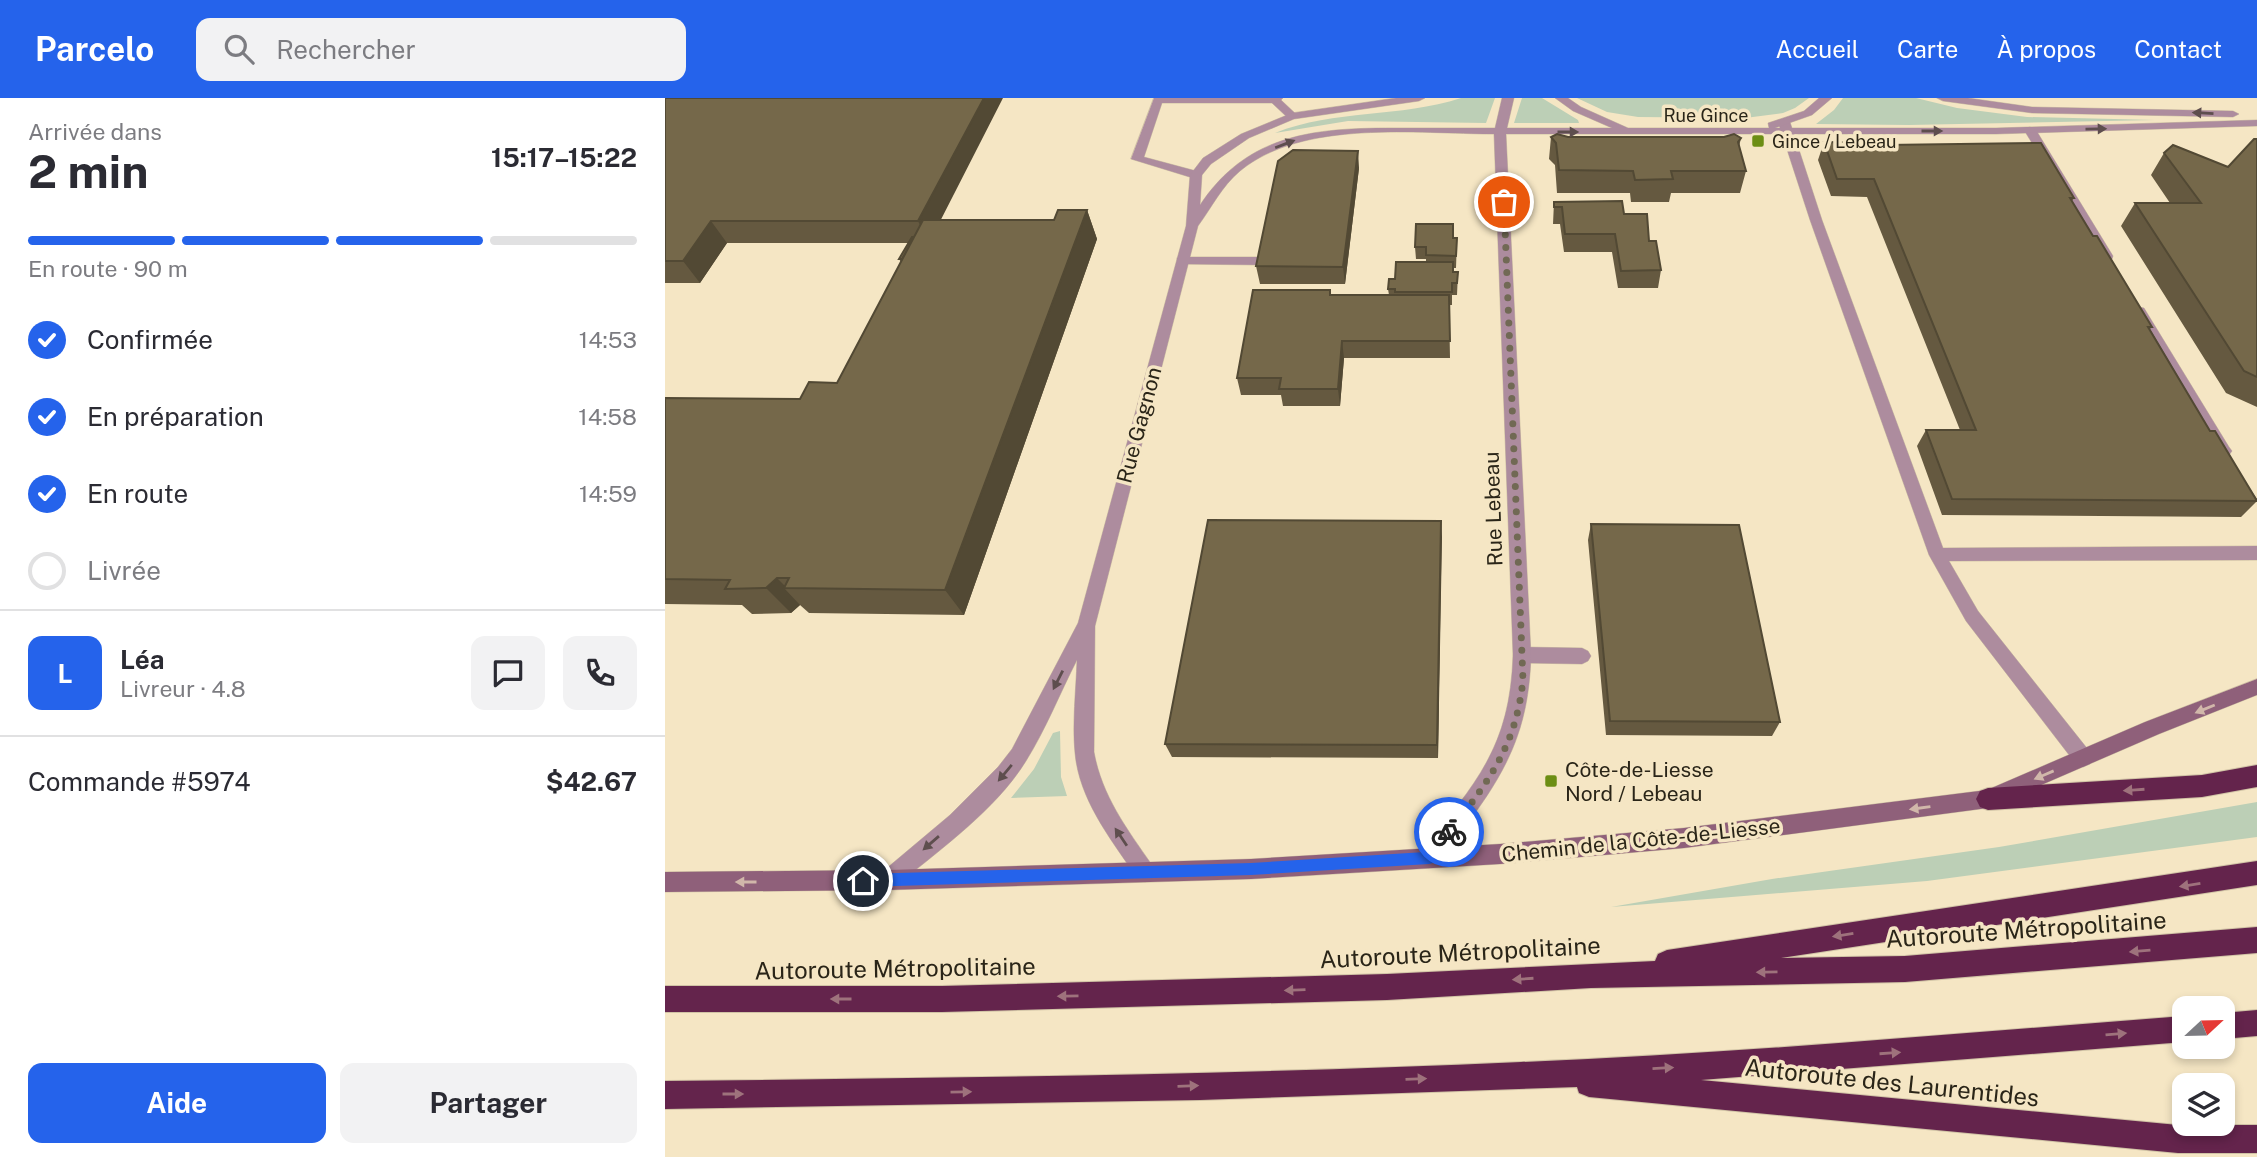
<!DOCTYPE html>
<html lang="fr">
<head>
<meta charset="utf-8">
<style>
  body { margin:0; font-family:"Public Sans",sans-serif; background:#f2f2f3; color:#2b2b33; height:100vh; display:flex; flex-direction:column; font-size:26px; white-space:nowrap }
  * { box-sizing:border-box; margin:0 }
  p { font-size:23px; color:#7c7c81 }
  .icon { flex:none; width:38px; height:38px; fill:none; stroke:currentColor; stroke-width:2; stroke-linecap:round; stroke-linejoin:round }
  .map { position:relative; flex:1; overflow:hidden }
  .details { display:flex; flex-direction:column; background:#fff; width:665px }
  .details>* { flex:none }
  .needle { width:46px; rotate:68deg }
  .fabs { position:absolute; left:1507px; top:898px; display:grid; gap:14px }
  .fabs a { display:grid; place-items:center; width:63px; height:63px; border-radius:14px; background:#fff; box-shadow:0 4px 10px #0003; font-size:35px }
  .pin { position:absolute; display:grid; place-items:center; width:60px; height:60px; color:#fff; margin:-30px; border:4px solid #fff; border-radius:50%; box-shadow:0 2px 7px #0007 }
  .courier { position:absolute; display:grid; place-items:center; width:70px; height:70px; margin:-35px; border:5px solid #2563eb; border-radius:50%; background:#fff; color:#222; box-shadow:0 2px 9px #0007 }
  .head em { font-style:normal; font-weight:700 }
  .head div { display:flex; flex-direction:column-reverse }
  .head { display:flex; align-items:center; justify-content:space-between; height:119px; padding:0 28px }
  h1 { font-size:46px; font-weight:700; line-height:52px }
  .bar { display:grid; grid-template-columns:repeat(4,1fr); gap:10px 7px; align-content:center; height:84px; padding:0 28px }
  .bar i { height:9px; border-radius:5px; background:#e1e1e2 }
  .bar .current { background:#2563eb }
  .bar p { grid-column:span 4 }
  .line { display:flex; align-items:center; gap:18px; padding:0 28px; border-top:2px solid #e1e1e2 }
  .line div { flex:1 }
  .round { display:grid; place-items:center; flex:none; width:74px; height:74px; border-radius:14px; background:#f2f2f3 }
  ol { padding:0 28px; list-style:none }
  li { display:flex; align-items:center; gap:21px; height:77px }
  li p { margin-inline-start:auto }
  li .icon { padding:7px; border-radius:50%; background:#2563eb; color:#fff; stroke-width:4 }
  li:last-child { color:#7c7c81 }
  li i { width:38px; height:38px; border:4px solid #e1e1e2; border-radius:50% }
  .cta { display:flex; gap:14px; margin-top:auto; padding:14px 28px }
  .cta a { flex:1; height:80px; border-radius:14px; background:#2563eb; color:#fff; font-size:28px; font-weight:700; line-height:80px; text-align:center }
  .cta a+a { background:#f2f2f3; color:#2b2b33 }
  header { display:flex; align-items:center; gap:42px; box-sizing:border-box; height:98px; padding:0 35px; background:#2563eb; color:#fff }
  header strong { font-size:33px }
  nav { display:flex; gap:38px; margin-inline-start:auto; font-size:24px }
  .search { width:490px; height:63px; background:#f2f2f3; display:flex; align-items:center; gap:18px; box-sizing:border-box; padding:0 24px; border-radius:14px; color:#7c7c81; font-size:26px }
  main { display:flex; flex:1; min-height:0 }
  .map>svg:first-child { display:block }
  .green { fill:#bccfb6 }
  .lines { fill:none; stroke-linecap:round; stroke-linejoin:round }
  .service-casing { stroke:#d0c3a5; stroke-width:1 }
  .tertiary-casing { stroke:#d0c3a5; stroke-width:1 }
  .secondary-casing { stroke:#d0c3a5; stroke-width:1 }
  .motorway-casing { stroke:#d0c3a5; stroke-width:2 }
  .service { fill:#ad8c9e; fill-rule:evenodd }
  .tertiary { fill:#ad8c9e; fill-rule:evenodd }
  .secondary { fill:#8f607a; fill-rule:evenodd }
  .motorway { fill:#64244c; fill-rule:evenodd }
  .wall { fill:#655940 }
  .shaded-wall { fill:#524934 }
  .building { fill:#75684a; stroke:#524934; stroke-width:2 }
  .oneway { fill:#5e4e4e }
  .oneway2 { fill:#d1b7aa }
  .oneway3 { fill:#9e727c }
  .route { fill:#2563eb }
  .done { stroke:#716954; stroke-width:7; stroke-dasharray:0 12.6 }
  .poi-dot { fill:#6c8e14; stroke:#f5e6c4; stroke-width:2.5 }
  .labels { text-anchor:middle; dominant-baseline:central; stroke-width:7; stroke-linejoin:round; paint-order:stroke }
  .far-street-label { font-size:18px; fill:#2a2518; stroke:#f5e6c4 }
  .far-poi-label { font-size:18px; fill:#2a2518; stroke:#f5e6c4; text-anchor:start }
  .street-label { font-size:21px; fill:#2a2518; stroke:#f5e6c4 }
  .poi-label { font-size:21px; fill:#2a2518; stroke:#f5e6c4; text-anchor:start }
  .near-street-label { font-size:24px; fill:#2a2518; stroke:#f5e6c4 }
</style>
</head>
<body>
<header>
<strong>Parcelo</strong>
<div class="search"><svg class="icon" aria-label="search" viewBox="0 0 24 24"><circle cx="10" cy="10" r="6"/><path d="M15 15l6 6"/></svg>Rechercher</div>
<nav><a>Accueil</a><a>Carte</a><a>À propos</a><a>Contact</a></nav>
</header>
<main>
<section class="details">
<div class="head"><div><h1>2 min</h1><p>Arrivée dans</p></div><em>15:17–15:22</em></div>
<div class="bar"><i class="current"></i><i class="current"></i><i class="current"></i><i></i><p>En route · 90 m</p></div>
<ol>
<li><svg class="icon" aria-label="check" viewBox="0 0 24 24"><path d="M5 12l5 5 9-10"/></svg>Confirmée<p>14:53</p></li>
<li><svg class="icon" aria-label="check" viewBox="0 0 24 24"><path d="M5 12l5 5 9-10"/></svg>En préparation<p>14:58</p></li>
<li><svg class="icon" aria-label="check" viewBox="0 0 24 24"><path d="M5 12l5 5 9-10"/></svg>En route<p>14:59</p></li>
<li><i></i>Livrée</li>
</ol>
<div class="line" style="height:126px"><b class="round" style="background:#2563eb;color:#fff">L</b><div><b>Léa</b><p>Livreur · 4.8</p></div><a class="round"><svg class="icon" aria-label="chat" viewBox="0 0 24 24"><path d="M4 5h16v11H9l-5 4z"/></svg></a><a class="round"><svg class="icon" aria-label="phone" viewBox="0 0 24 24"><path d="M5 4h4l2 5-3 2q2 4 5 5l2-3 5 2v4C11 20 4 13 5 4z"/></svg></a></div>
<div class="line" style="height:91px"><div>Commande #5974</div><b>$42.67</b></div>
<div class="cta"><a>Aide</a><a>Partager</a></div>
</section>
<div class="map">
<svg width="1592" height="1059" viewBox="0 0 1592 1059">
  <rect width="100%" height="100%" fill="#f5e6c4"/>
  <path class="green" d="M796 0H830L821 25 683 23 610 35C670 11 735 20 796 0Z
    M857 0H877L913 22 914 25H849Z
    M912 0H1144L1130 10 1118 15 1080 20 973 19 942 14Z
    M1178 0H1251L1292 10 1362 19 1490 22 1244 27 1151 26 1169 12Z
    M395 633 396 679 402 698 346 700 369 671 388 635Z
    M1592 704V739L1262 783 946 809 1107 781 1334 749Z"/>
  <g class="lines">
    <g class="service-casing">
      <path id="service" d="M489 0H618L616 2 633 18 623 20 607 5H497L479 59 535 74 537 77 531 81 466 61Z
        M1115 22 1125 24 1157 122 1278 450 1592 448V462L1284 463 1313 513 1425 654 1428 660 1425 666 1418 669 1411 666 1301 523 1264 457 1145 122 1113 24Z
        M1365 29 1371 32 1448 158 1447 161 1442 162 1436 158 1359 32Z
        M517 159H599L606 163 599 167 512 166V160Z
        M1474 209 1479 210 1564 349 1567 353 1564 357H1554L1467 213Z
        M857 549 917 550 923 553 926 558 923 563 917 566 857 565 851 562 848 557 851 552Z"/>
    </g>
    <g class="tertiary-casing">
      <path id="tertiary" d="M731 0H760L754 3 629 21 584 40 546 66 537 77 535 107C582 36 649 30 728 30 762 30 796 30 830 30L837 0H849L842 30H947L908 13 890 0H903L916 9 963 30H1104L1103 25 1139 13 1154 0H1167L1147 17 1110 30H1331L1592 22V28L1331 36H841L866 557C864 633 841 675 796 734 787 746 778 764 764 770L757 767 754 760 757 753C811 684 845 650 848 557L829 36C752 36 638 21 575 73 557 88 547 109 533 128L430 528 429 654C437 698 462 731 487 767L490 774 487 781 480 784 473 781C447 743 414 702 410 655 407 625 411 592 412 562 395 595 381 631 361 663 330 713 275 751 230 789L223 792 216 789 213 782 216 775 285 717 333 669 347 651 413 525 521 128 525 77 538 60 576 36 627 15Z
        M1272 0H1303L1367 9 1568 13 1574 16 1568 19 1367 15 1278 3Z"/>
    </g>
    <g class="secondary-casing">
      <path id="secondary" d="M1592 581V597L1494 636 1323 710 1019 750 835 766 586 781 223 792 0 794V774L223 772 586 761 835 746 1019 730 1322 692 1480 624Z"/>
    </g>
    <g class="motorway-casing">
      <path id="motorway" d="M1592 667V689L1537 699 1323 712 1315 709 1311 701 1315 693 1323 690 1537 677Z
        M1592 763V787L1116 860 1240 858 1592 829V855L1240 884 926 890 722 902 277 914H0V888H277L722 876 990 863 993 856 1002 852Z
        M1592 912V938L1558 941V915Z
        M1519 918V944L1036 982 1513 1027H1592V1055H1513L924 999 914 995 912 989 535 1002 0 1011V983C285 980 571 977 856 964 1077 955 1298 935 1519 918Z"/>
    </g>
    <use href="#service" class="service"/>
    <use href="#tertiary" class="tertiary"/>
    <use href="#secondary" class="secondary"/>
    <use href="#motorway" class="motorway"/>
  </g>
  <path class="wall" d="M0 0 276 122H389L422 112 432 141 299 517 144 515 135 507 126 515 87 516 77 507 0 506V300L135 301 172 285 236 164 234 161 243 145H62L35 185H0Z
    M886 39 1076 40 1074 49 1081 73 1075 95H1006L1004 104H966L965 95H892L890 67 884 61Z
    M1592 41V309L1561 295 1456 128 1470 105H1505L1486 77 1499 55 1563 69Z
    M1159 44 1220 47 1409 100 1407 103 1428 138 1487 229 1485 231 1545 333 1592 401V403L1576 419 1277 417 1252 348 1261 332H1295L1202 99 1166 98 1153 62Z
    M694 70 680 186H595L591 168Z
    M889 104 959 116 984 143 996 172 993 190H953L947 154H899L895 126H888Z
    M788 140H792L791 170H788V174H793L792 197H787V207H784L785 260H679L675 308H618L616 297H576L572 280 665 192 666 197H724L723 191 730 181 761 164V161H751L750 149Z
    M776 423 773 660 507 659 500 646Z
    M926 426 1115 624 1107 638 941 637 923 442Z"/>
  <path class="shaded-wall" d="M319 0H338L264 145 253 123Z
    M693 53 694 70 680 186 678 169Z
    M422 112 432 141 299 517 280 492Z
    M46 123 62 145 35 185 18 163Z
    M677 243 679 260 675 308 673 291Z
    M776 423 777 439 773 660 772 647Z
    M112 480 122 490H119L135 507 126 515 101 490Z"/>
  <path class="building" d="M0 0H319L253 123H46L18 163H0Z
    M892 36 903 39H1059L1069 36 1076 40 1073 44 1081 73H1006L1008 81 970 82 968 73 894 72 891 45 886 39Z
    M1589 41H1592V279L1579 273 1470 105H1536L1499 55 1508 47 1563 69Z
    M1159 44 1219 45 1220 47 1376 45 1409 100H1405L1428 138H1432L1487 229H1483L1545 333H1550L1592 403 1287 401 1261 332H1311L1209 81H1172Z
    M628 52 693 53 678 169 591 168 613 63Z
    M957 103 959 116H982L984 143H991L996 172 956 173 950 136H900L897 109H889V104Z
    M393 112H422L280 492 119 490 124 480H112L101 490 60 491 65 482 0 481V300L135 301 144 284 172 285 258 122H389Z
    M751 126H788V140H792L791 158 761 157V149H750Z
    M247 139H249L237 161H234Z
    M731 164H788V174H793L792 185H787V194H730V191H723L724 181H730Z
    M588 192H665V197H784L785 243H677L673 291H614L616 280H572Z
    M543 422 776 423 772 647 500 646Z
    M926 426 1074 427 1115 624 945 623Z"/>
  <defs><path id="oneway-solid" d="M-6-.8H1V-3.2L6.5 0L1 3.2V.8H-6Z" transform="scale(1.75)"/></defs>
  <g class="oneway">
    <use href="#oneway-solid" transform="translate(1538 15) rotate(-177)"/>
    <use href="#oneway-solid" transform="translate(1431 31) rotate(-1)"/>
    <use href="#oneway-solid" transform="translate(1267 33)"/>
    <use href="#oneway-solid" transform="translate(903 34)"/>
    <use href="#oneway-solid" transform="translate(620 46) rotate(-21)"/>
    <use href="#oneway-solid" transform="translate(393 582) rotate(117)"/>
    <use href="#oneway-solid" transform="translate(340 675) rotate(130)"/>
    <use href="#oneway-solid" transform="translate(456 739) rotate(-124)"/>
    <use href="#oneway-solid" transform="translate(266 745) rotate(139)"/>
  </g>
  <g class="oneway2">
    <use href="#oneway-solid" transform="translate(1540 611) rotate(158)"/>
    <use href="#oneway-solid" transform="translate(1379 677) rotate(157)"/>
    <use href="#oneway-solid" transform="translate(1255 710) rotate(172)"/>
    <use href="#oneway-solid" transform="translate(81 784) rotate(180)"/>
  </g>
  <g class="oneway3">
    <use href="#oneway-solid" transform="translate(1469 692) rotate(176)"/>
    <use href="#oneway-solid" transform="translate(1525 787) rotate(171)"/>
    <use href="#oneway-solid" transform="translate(1178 837) rotate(171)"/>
    <use href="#oneway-solid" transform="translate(1475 853) rotate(175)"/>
    <use href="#oneway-solid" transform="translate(1102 874) rotate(179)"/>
    <use href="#oneway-solid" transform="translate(858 881) rotate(176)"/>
    <use href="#oneway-solid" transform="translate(630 892) rotate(178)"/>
    <use href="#oneway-solid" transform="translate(403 898) rotate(179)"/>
    <use href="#oneway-solid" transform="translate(176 901) rotate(180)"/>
    <use href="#oneway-solid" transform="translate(1451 936) rotate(-5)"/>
    <use href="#oneway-solid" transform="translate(1225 955) rotate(-4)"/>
    <use href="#oneway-solid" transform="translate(998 970) rotate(-3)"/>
    <use href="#oneway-solid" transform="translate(751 981) rotate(-2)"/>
    <use href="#oneway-solid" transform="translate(523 988) rotate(-2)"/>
    <use href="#oneway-solid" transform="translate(296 994) rotate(-1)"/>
    <use href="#oneway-solid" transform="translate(68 996)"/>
  </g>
  <path class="route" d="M784 728 790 734 788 738 768 765 764 766 586 777 198 789 192 783 198 776 586 765 760 754 779 730Z"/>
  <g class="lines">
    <path class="done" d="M784 734C824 683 851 648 858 582L839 104"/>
  </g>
  <g class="poi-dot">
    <rect x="1086" y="36" width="14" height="14" rx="3.5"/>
    <rect x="879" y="676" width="14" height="14" rx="3.5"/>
  </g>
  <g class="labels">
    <g class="far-street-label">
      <text x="1041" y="17">Rue Gince</text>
    </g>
    <g class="far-poi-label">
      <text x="1107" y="43">Gince / Lebeau</text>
    </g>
    <g class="street-label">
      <text transform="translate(474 327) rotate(-75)">Rue Gagnon</text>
      <text transform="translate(828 411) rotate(-92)">Rue Lebeau</text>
      <text transform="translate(976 742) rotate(-6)">Chemin de la Côte-de-Liesse</text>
    </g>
    <g class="poi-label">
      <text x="900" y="671">Côte-de-Liesse<tspan x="900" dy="24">Nord / Lebeau</tspan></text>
    </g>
    <g class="near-street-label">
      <text transform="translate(1361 831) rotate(-4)">Autoroute Métropolitaine</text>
      <text transform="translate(795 854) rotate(-3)">Autoroute Métropolitaine</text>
      <text transform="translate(230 870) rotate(-1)">Autoroute Métropolitaine</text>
      <text transform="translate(1227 984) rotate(6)">Autoroute des Laurentides</text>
    </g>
  </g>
</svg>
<div class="fabs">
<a><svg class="needle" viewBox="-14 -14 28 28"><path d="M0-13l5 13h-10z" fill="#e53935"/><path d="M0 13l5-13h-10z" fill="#7c7c81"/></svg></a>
<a><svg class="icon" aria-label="layers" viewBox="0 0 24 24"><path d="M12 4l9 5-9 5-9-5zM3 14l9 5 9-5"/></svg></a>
</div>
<div class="pin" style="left:839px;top:104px;background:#ea580c"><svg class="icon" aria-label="bag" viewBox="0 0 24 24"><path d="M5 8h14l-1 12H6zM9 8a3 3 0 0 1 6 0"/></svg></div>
<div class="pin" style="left:198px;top:783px;background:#1f2937"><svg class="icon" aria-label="home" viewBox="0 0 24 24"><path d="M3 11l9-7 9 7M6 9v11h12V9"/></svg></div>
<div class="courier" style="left:784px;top:734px"><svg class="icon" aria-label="bike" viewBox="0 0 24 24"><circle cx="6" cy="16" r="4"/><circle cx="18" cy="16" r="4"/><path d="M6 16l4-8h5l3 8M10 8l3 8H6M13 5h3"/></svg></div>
</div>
</main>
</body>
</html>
